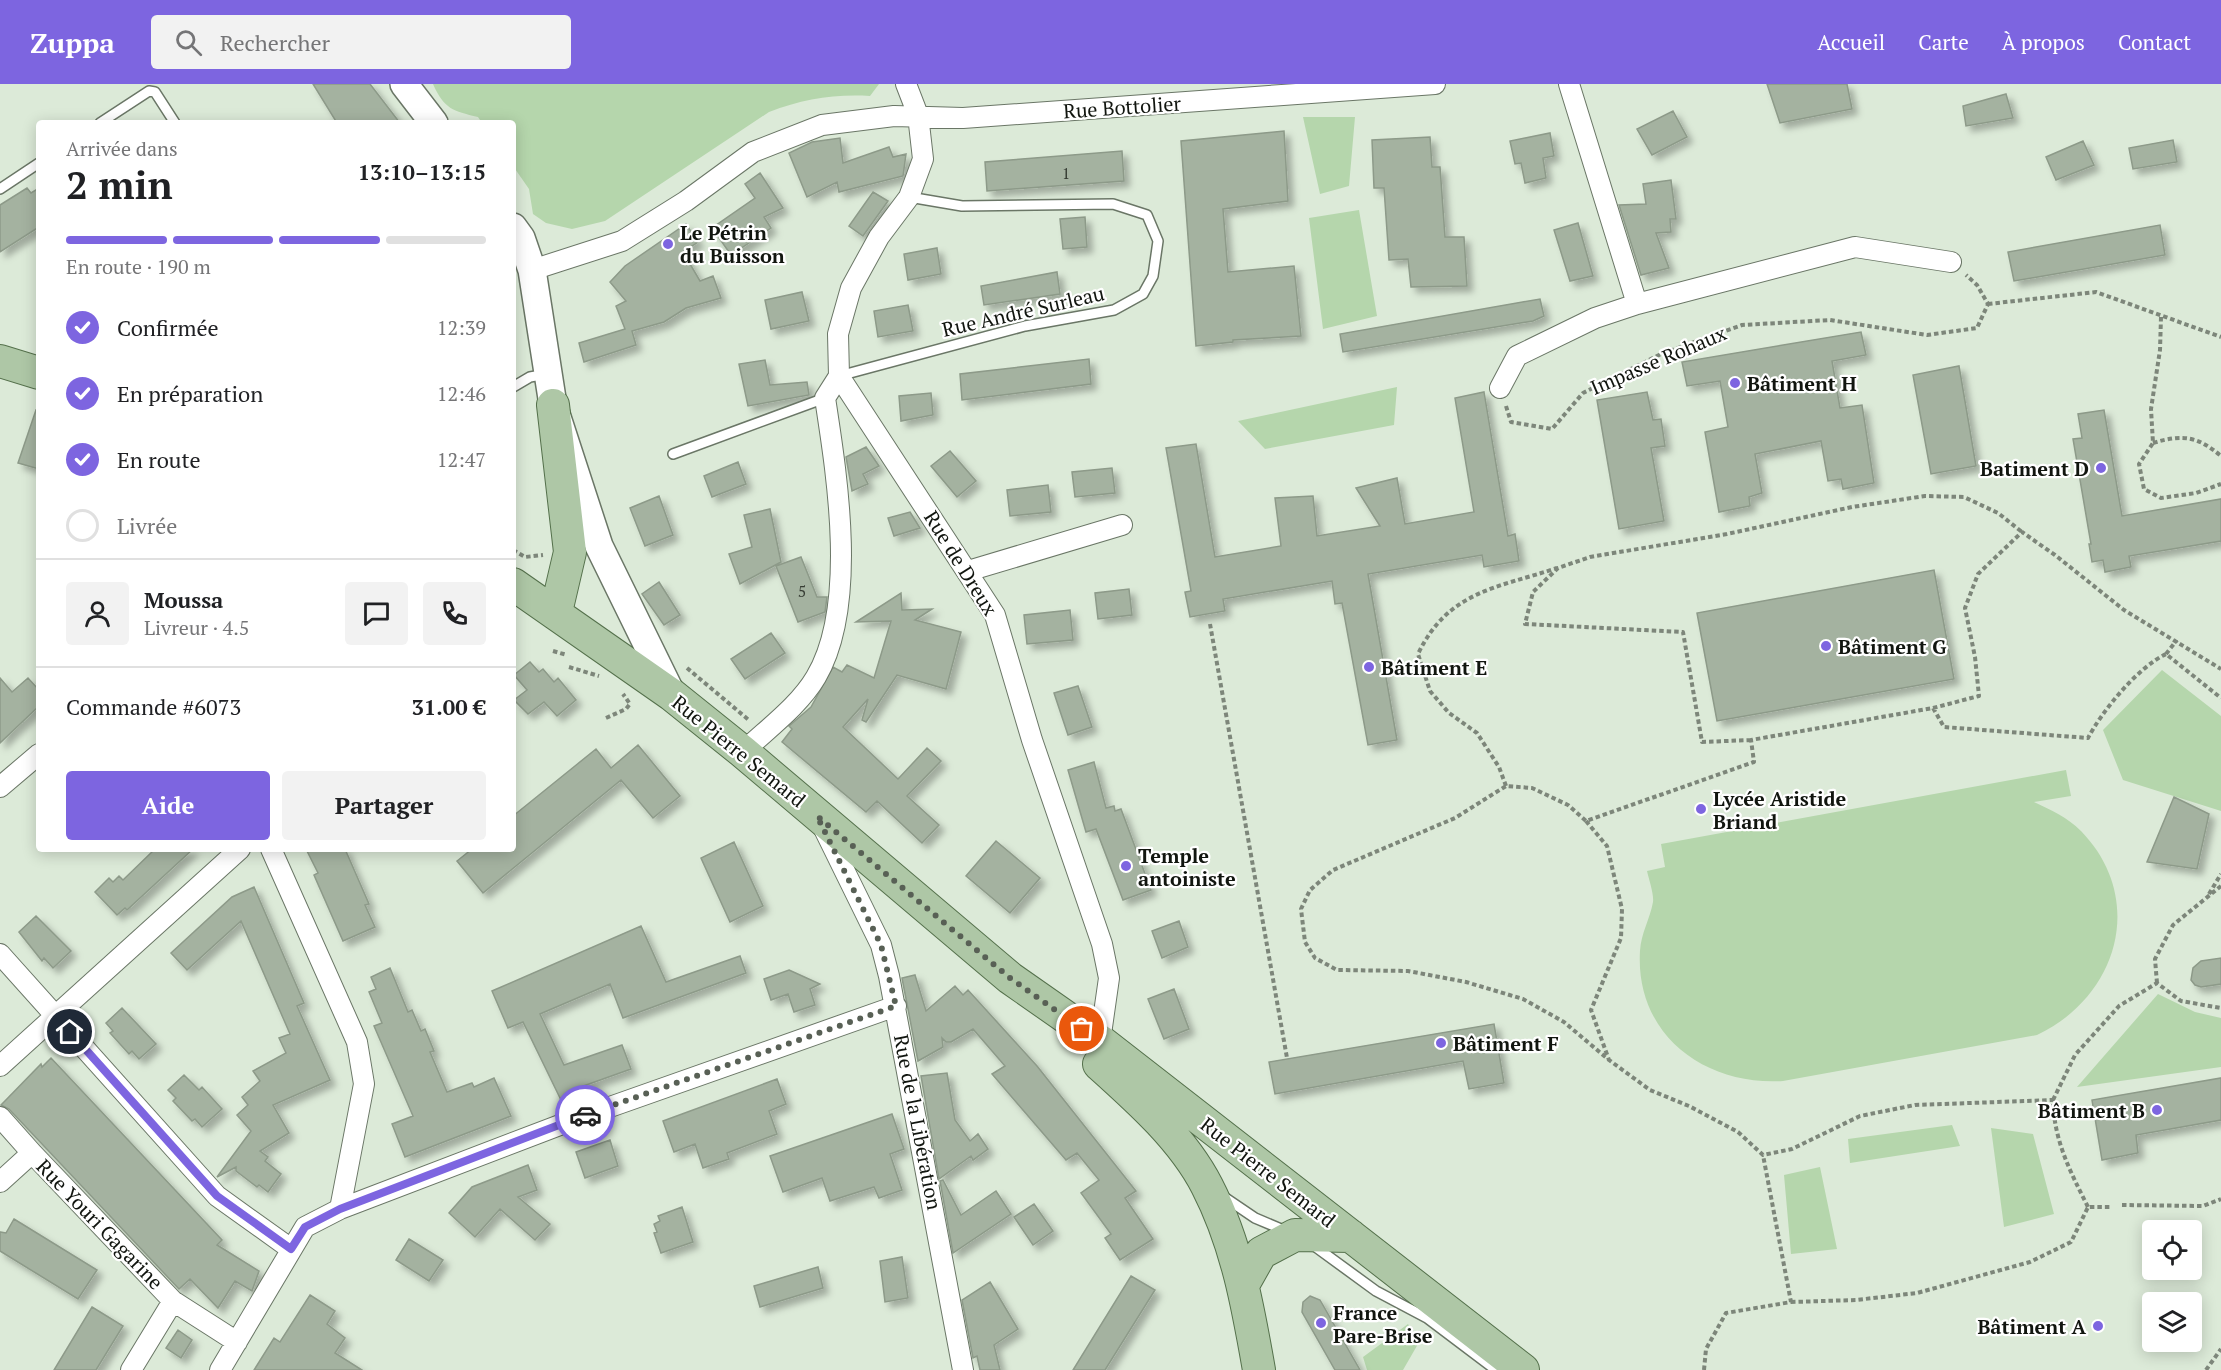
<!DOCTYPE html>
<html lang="fr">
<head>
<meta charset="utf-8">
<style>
  body { margin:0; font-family:"PT Serif",serif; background:#f2f2f2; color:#202124; height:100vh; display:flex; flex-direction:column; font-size:22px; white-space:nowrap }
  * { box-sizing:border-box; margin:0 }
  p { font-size:20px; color:#757577 }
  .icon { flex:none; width:33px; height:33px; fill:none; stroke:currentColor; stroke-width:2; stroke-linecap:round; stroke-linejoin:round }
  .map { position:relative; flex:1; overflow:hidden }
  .side { position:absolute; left:36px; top:36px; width:480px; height:732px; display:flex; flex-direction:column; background:#fff; border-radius:6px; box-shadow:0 3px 15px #0003 }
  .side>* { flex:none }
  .buttons { position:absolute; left:2142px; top:1136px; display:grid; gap:12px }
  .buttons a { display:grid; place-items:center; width:60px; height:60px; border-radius:6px; background:#fff; box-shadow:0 3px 15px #0003; font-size:30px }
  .pin { position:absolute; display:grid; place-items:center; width:51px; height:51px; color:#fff; margin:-26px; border:3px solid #fff; border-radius:50%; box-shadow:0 2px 6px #0007 }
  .courier { position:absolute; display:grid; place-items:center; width:60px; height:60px; margin:-30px; border:4px solid #7d65e0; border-radius:50%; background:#fff; color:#222; box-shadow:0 2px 8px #0007 }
  .headline em { font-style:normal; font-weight:700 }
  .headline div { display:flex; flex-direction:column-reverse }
  .headline { display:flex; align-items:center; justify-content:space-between; height:102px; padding:0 30px }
  h1 { font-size:39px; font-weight:700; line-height:45px }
  .bar { display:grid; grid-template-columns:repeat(4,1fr); gap:9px 6px; align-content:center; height:72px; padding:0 30px }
  .bar i { height:8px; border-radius:4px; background:#e0e0e0 }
  .bar .on { background:#7d65e0 }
  .bar p { grid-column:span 4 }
  .line { display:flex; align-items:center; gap:15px; padding:0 30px; border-top:2px solid #e0e0e0 }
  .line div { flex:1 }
  .round { display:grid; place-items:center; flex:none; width:63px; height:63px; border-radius:6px; background:#f2f2f2 }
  ol { padding:0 30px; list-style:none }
  li { display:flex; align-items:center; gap:18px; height:66px }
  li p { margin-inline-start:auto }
  li .icon { padding:6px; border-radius:50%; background:#7d65e0; color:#fff; stroke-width:4 }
  li:last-child { color:#757577 }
  li i { width:33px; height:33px; border:3px solid #e0e0e0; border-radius:50% }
  .cta { display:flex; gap:12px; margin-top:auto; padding:12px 30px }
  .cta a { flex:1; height:69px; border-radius:6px; background:#7d65e0; color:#fff; font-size:24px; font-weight:700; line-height:69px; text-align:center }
  .cta a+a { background:#f2f2f2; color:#202124 }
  header { display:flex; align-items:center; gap:36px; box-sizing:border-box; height:84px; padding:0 30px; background:#7d65e0; color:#fff }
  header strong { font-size:28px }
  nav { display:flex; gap:33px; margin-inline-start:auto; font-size:21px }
  .search { width:420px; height:54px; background:#f2f2f2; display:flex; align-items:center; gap:15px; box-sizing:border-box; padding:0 21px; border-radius:6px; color:#757577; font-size:22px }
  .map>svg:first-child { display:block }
  .green { fill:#b5d6ac }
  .building { fill:#a4b2a0; stroke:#8d9a89; stroke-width:1.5; filter:url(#shadow) }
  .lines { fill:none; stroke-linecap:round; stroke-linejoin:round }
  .lane-casing { stroke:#6a7666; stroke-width:12 }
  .street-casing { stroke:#6a7666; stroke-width:22 }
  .secondary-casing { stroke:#6a7666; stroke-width:30 }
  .primary-casing { stroke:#54704b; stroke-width:34 }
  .path { stroke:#7d867a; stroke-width:4; stroke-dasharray:4.5 3; stroke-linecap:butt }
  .lane { stroke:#fff; stroke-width:9 }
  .street { stroke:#fff; stroke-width:20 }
  .secondary { stroke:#fff; stroke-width:27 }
  .primary { stroke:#aec7a6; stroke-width:32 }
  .done { stroke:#586055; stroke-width:6; stroke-dasharray:0 10.8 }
  .route { stroke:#7d65e0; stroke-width:8 }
  .poi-dot { fill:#7d65e0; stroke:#fff; stroke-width:2 }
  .labels { text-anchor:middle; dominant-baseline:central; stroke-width:4.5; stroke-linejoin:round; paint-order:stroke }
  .number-label { font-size:16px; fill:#363c33 }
  .street-label { font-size:20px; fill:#11150f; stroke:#fff }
  .poi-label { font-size:20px; font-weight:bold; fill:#11150f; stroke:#fff; text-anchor:start }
</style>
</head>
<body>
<header>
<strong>Zuppa</strong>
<div class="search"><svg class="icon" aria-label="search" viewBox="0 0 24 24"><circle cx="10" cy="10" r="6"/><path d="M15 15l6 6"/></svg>Rechercher</div>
<nav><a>Accueil</a><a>Carte</a><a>À propos</a><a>Contact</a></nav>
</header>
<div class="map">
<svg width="2221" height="1286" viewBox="0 0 2221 1286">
  <defs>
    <filter id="shadow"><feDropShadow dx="5.5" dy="5.5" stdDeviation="3" flood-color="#0004"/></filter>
  </defs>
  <rect width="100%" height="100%" fill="#dcead8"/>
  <path class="green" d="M433 0H879L870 12C834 10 803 15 769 28L605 137 572 145 546 139 533 130 529 105 513 82V39H482L478 33C453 27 444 25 433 0Z
    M1303 33H1355L1349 102 1320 110Z
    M1359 126 1377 232 1323 245 1309 134Z
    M1397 303 1394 341 1265 365 1238 337Z
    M2162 586 2221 632V727L2123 696 2103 646Z
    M2066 686 2071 712 2034 718C2051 726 2067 733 2081 747 2147 815 2118 913 2037 951L1783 997C1705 1002 1635 951 1640 867 1641 849 1650 835 1653 818 1654 810 1649 796 1647 787L1665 783 1661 760Z
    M2158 910 2195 928 2221 934V983L2077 1003Z
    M1952 1041 1960 1062 1850 1079 1848 1055Z
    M1991 1044 2033 1050 2054 1130 2004 1143Z
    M1820 1083 1837 1165 1791 1170 1784 1091Z
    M1408 1240 1418 1260 1403 1286H1367L1363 1273Z"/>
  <path class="building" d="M313 0H370L400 39H337Z
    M1767 0H1847L1852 25 1780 39Z
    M2006 10 2013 34 1966 42 1963 22Z
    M1673 27 1687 53 1652 71 1637 45Z
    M1284 47 1288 117 1223 125 1228 188 1294 182 1301 252 1233 256V258L1196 262 1181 57Z
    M1550 49 1554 72 1543 74 1546 94 1525 99 1521 79 1515 80 1510 57Z
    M1430 53 1432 83H1440L1445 153H1464L1467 202 1411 203 1408 175 1389 176 1384 104H1374L1372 56Z
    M840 54 843 79 889 63 893 73 906 70 903 92 839 108 837 98 807 113 789 69 812 58Z
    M2173 56 2177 78 2133 85 2129 64Z
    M2083 57 2094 81 2056 96 2046 73Z
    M1122 67 1124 97 987 107 985 78Z
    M760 89 783 124 764 133 771 144 731 171 712 144 755 114 745 100Z
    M1671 96 1676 135H1670L1671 148 1656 149 1669 184 1641 191 1619 121 1646 120 1643 100Z
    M27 104 31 109 39 104V143L0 168V121Z
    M873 108 888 117 863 152 849 142Z
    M1085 133 1087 163 1063 165 1060 135Z
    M1578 139 1593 192 1570 197 1554 146Z
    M686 140 698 158 683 168 700 197 713 192 721 214 686 224 664 238 632 247 636 261 584 278 579 259 625 245 616 222 626 217 610 198 625 182Z
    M2160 141 2165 171 2014 197 2008 168Z
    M937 164 941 190 908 196 904 170Z
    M1057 188 1060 210 984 221 981 202Z
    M802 208 809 237 771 245 765 216Z
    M1540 215 1544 232 1533 237 1343 268 1340 250Z
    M908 221 913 247 878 253 874 227Z
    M1861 248 1866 271 1832 277 1840 324 1862 321 1874 399 1843 405 1841 395 1828 397 1821 357 1755 370 1762 409 1749 413 1750 422 1719 428 1705 348 1728 343 1720 297 1687 302 1682 278Z
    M1089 275 1091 300 962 316 960 290Z
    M765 276 770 301 807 298 809 311 748 322 739 280Z
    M1959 282 1976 382 1931 390 1913 291Z
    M1484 308 1508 452 1515 450 1519 477 1484 483 1482 471 1368 490 1397 656 1368 661 1342 519 1335 520 1332 497 1223 515 1225 527 1190 533 1185 508 1191 507 1166 364 1196 360 1215 473 1281 462 1275 414 1313 412 1317 452 1380 442 1356 404 1397 394 1405 440 1474 428 1455 314Z
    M1647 308 1653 336 1661 335 1665 362 1651 364 1664 437 1619 445 1597 316Z
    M931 309 933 331 901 337 899 312Z
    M36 326 39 327V385L18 379Z
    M2104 326 2122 432 2221 415V457L2129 472 2131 483 2105 488 2103 476 2092 478 2089 460H2091L2073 355 2082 354 2078 330Z
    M866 363 879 382 863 390 868 400 852 407 846 373Z
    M950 367 976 397 957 413 931 382Z
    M738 378 746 400 712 413 704 392Z
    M1112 384 1115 409 1075 413 1072 388Z
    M1048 401 1051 428 1010 432 1007 406Z
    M659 412 673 451 645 462 630 424Z
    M770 425 781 478 740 500 729 470 752 463 744 431Z
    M910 428 920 444 894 452 888 434Z
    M801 473 817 513H827L825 528 798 538 776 482Z
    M1934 486 1954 595 1717 637 1697 529Z
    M659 498 680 531 664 541 642 510Z
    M1129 505 1132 531 1098 535 1095 509Z
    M901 509 902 526 932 525 915 536 961 548 946 605 897 591 866 638 862 636 868 615 843 643 898 695 927 664 941 677 907 712 939 741 922 759 877 717 866 728 782 658 792 645 789 642 811 623 833 583 842 588 847 581 874 594 891 537 856 538Z
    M1070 526 1073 556 1027 560 1024 531Z
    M771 549 785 569 745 595 731 575Z
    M530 578 539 588 543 585 554 598 558 594 576 616 557 632 544 618 528 630 514 616 527 606 514 591Z
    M0 594 12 608 28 594 39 606V622L0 659Z
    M1078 602 1092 643 1068 651 1054 609Z
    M638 661 680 712 653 734 621 696 483 809 457 777 472 765H513V732L596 665 611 684Z
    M1094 678 1106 724 1114 722 1115 727 1121 725 1151 806 1123 816 1096 745 1086 748 1068 686Z
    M2174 713 2209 730 2197 785 2147 778Z
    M996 757 1040 794 1010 829 966 792Z
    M734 758 763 822 730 838 701 774Z
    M155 765H193L127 826 125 824 117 831 95 808 109 794 113 798 119 792 123 796Z
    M306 765H345L369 820 365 821 375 843 343 857 314 791 318 789Z
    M254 803 304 919 297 922 330 996 273 1021 289 1049 260 1067 268 1073 265 1077 281 1090 268 1108 259 1101 257 1103 236 1087V1083L217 1093 251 1047 237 1031 248 1021 242 1013 260 997 253 987 286 969 279 954 290 950 241 837 187 886 171 869 232 813Z
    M36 832 71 867 53 884 44 874 42 877 19 848Z
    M1179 837 1188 863 1162 874 1152 847Z
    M641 842 666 898 740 872 746 889 623 934 610 900 540 930 564 981 622 961 631 985 575 1005 577 1009 561 1016 523 938 508 944 492 907Z
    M2221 874V900L2201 903 2195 901 2191 896 2193 884 2201 877Z
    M390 884 408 928 412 926 421 947 425 945 434 967 430 968 447 1008 472 999 474 1003 494 994 511 1032 405 1073 392 1040 413 1032 374 942 382 939 369 908 376 905 371 893Z
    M789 886 820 900 810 905 815 921 794 928 788 910 771 916 764 895Z
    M915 891 926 927 955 902 963 911 968 906 1037 982 1136 1107 1125 1114 1153 1155 1120 1176 1105 1154 1111 1150 1081 1109 1099 1096 1077 1069 1066 1076 992 990 1005 982 973 945 951 958H946L942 954 943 963 918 977 902 894Z
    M1174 905 1189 945 1164 955 1148 915Z
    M122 924 156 960 139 975 132 967 129 970 110 949 113 947 106 939Z
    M1494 940 1504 999 1469 1005 1463 977 1275 1010 1269 978Z
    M51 974 222 1156 217 1161 259 1187 252 1207 235 1197 218 1224 190 1195 179 1205 9 1025 1 1021 41 980 42 983Z
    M947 989 955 1036 970 1057 978 1050 988 1065 973 1076 971 1072 939 1095 921 992Z
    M184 991 199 1006 202 1003 222 1025 202 1043 195 1035 192 1037 173 1017 176 1014 168 1006Z
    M2221 994V1036L2136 1051 2138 1069 2102 1076 2092 1016Z
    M777 995 786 1020 769 1027 777 1050 727 1069 729 1075 703 1084 695 1060 674 1068 663 1037Z
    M892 1030 904 1065 890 1070 902 1106 879 1114 874 1103 830 1117 822 1094 783 1108 770 1072Z
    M610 1056 618 1082 585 1094 576 1068Z
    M528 1081 537 1106 518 1113 550 1140 535 1156 500 1125 475 1153 449 1129 472 1103Z
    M943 1096 961 1131 996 1107 1011 1130 953 1169 940 1097Z
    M1034 1120 1053 1147 1033 1161 1014 1133Z
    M682 1123 693 1158 661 1169 654 1149 657 1148 654 1140 660 1137 658 1132Z
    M14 1135 97 1186 78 1215 0 1167V1148L6 1149Z
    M409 1155 443 1176 429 1197 396 1176Z
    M902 1173 908 1214 885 1218 880 1177Z
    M818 1183 823 1204 760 1223 754 1202Z
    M1131 1192 1155 1206 1105 1286H1073Z
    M990 1198 1018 1245 994 1261 1000 1286H980L977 1272 973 1274 962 1216Z
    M310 1211 335 1227 327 1240 345 1254 335 1269 362 1286H254L274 1254 280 1258Z
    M1310 1212 1320 1216 1360 1286H1335L1302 1228 1303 1218Z
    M92 1223 123 1242 96 1286H54Z
    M178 1246 192 1256 181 1274 166 1264Z"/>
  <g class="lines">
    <g class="lane-casing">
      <path id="lane" d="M100 39 149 7 155 8 175 39
        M0 105 39 79
        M839 292 1025 242 1114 226 1143 210 1153 192 1158 157 1147 131 1113 120 962 122 909 113
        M513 303 530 293 547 290
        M673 370 825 314
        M1224 1113 1255 1134 1288 1148
        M1313 1161 1376 1207 1427 1234 1496 1286"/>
    </g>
    <g class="street-casing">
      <path id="street" d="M906 0 918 31 923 75 909 113 879 153 851 204 838 250 839 292 995 531 1032 656 1102 860 1109 894 1100 957
        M1569 0 1637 220 1855 163 1951 178
        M532 186 622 157 686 117 753 68 822 41 894 32 963 34 1435 0
        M1500 304 1517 272 1595 234 1637 220
        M968 487 1122 441
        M743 668C767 645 799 622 816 593 858 522 837 392 825 314L839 292
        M0 703 39 670
        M823 743 881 861 889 892 963 1286
        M271 765 357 958 364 1000 340 1125
        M0 870 217 1112 291 1165
        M0 982 240 765
        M0 1033 32 1069
        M0 1098 32 1069 173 1217 237 1258
        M131 1286 173 1217
        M220 1286 305 1143 340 1125 573 1036 896 922"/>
    </g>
    <g class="secondary-casing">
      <path id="secondary" d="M404 0 434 39
        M513 143 521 154 532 186 553 321 599 462 672 611"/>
    </g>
    <g class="primary-casing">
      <path id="primary" d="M0 277 39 289
        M553 321 570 468 556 528
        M513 500 672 611 743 668 1010 894 1100 957 1523 1286
        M1099 980C1138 1015 1183 1055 1207 1102 1237 1160 1248 1223 1259 1286
        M1244 1199 1261 1169 1295 1151 1351 1152"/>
    </g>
    <path class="path" d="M1988 220 2096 208 2221 253
      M2161 233 2160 266 2151 325 2153 359 2139 380 2144 405 2161 414 2196 409 2221 400
      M1506 322 1511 338 1552 345 1583 309 1661 270 1742 241 1830 236 1927 251 1977 244 1988 220 1977 201 1966 191
      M2153 359C2183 350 2197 352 2221 372
      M513 466 525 473 543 471
      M1210 540 1287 974
      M553 567 567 571
      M2166 570 2177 556
      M569 583 599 592
      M687 584 750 637
      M1933 624 1979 612 1975 573 1965 524 1978 490 2022 448 2055 471 2124 526 2221 585
      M606 634 626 625 630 620 623 610
      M1751 656 1702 658 1683 548 1525 540 1533 508 1558 484 1590 473 1727 450 1852 423 1925 412 1964 413 1998 429 2022 448
      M1506 702 1499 683 1477 649 1449 629 1430 607 1418 570C1448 507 1497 504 1557 484
      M1586 737 1607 762 1622 825 1621 854 1591 926 1609 976
      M2209 810 2221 790
      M2157 899 2155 875 2173 841 2221 802
      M2053 1016 2075 971 2119 922 2157 899 2181 917 2221 924
      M2122 1121 2203 1122 2221 1115
      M2088 1123C2070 1087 2054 1057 2053 1016L1915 1021 1860 1032 1792 1065 1763 1071 1738 1048 1689 1022 1650 1006 1609 976 1564 938 1523 915 1466 898 1408 887 1337 886 1315 874 1305 858 1301 825 1310 806 1333 786 1455 734 1506 702 1532 704 1568 721 1586 737 1754 678 1751 656 1933 624 1944 643 2088 654C2103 626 2137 584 2166 570L2221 614
      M1791 1218 1856 1216 1917 1209 2030 1178 2071 1158 2088 1123H2112
      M1704 1286 1706 1265 1726 1229 1791 1218 1763 1071
      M2206 1286 2221 1265"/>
    <use href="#lane" class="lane"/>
    <use href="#street" class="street"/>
    <use href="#secondary" class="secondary"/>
    <use href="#primary" class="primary"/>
  </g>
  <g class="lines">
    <path class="done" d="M585 1031 896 922 881 861 817 732 1010 894 1082 945"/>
    <path class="route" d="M70 948 217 1112 291 1165 305 1143 340 1125 585 1031"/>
  </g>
  <g class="poi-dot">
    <circle cx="668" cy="160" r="6"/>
    <circle cx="1735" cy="299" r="6"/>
    <circle cx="2101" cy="384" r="6"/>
    <circle cx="1826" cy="562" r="6"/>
    <circle cx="1369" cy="583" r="6"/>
    <circle cx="1701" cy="725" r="6"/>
    <circle cx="1126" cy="782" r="6"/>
    <circle cx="1441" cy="959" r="6"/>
    <circle cx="2157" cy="1026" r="6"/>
    <circle cx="1321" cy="1239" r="6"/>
    <circle cx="2098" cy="1242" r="6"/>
  </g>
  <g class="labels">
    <g class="number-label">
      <text x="1066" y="89">1</text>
      <text x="802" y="507">5</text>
    </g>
    <g class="street-label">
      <text transform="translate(1122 23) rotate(-4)">Rue Bottolier</text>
      <text transform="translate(1023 227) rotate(-13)">Rue André Surleau</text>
      <text transform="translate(1658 276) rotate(-23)">Impasse Rohaux</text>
      <text transform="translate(961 479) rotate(58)">Rue de Dreux</text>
      <text transform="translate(739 667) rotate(39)">Rue Pierre Semard</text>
      <text transform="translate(918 1038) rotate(79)">Rue de la Libération</text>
      <text transform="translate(1268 1088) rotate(38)">Rue Pierre Semard</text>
      <text transform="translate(100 1140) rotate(46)">Rue Youri Gagarine</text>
    </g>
    <g class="poi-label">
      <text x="680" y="148">Le Pétrin<tspan x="680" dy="23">du Buisson</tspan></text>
      <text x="1747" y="299">Bâtiment H</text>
      <text x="2089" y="384" text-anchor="end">Batiment D</text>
      <text x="1838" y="562">Bâtiment G</text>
      <text x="1381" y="583">Bâtiment E</text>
      <text x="1713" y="714">Lycée Aristide<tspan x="1713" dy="23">Briand</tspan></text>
      <text x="1138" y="771">Temple<tspan x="1138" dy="23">antoiniste</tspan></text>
      <text x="1453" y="959">Bâtiment F</text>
      <text x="2145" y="1026" text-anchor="end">Bâtiment B</text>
      <text x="1333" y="1228">France<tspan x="1333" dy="23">Pare-Brise</tspan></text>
      <text x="2086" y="1242" text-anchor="end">Bâtiment A</text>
    </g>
  </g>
</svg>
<div class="buttons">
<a><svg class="icon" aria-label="locate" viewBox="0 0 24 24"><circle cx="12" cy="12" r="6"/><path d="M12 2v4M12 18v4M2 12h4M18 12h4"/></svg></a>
<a><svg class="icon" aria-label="layers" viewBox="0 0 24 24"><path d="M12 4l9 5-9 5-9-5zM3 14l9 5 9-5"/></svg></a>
</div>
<div class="pin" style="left:1082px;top:945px;background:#ea580c"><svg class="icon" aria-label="bag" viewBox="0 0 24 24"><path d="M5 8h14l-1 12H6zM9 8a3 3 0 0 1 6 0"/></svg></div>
<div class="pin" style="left:70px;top:948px;background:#1f2937"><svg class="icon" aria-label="home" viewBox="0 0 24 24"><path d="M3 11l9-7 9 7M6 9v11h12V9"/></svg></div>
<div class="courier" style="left:585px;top:1031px"><svg class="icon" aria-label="car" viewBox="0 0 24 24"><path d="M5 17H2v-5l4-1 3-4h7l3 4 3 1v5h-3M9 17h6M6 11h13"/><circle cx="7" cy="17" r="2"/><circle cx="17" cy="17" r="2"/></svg></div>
<section class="side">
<div class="headline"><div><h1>2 min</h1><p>Arrivée dans</p></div><em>13:10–13:15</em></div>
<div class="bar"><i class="on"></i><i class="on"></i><i class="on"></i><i></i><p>En route · 190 m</p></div>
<ol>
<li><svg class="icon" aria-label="check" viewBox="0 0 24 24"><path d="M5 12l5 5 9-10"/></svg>Confirmée<p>12:39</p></li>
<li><svg class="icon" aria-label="check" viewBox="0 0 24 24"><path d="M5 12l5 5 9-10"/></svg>En préparation<p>12:46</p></li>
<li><svg class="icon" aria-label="check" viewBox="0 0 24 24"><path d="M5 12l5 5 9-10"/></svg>En route<p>12:47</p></li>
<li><i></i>Livrée</li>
</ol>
<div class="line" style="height:108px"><a class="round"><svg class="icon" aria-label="person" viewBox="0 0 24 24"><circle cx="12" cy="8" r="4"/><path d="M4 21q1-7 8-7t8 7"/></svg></a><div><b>Moussa</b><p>Livreur · 4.5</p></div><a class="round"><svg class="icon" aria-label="chat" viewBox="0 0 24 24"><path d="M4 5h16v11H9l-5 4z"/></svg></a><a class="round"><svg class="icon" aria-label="phone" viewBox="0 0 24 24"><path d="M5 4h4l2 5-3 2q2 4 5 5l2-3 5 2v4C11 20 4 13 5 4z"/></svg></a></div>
<div class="line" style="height:78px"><div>Commande #6073</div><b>31.00 €</b></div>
<div class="cta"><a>Aide</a><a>Partager</a></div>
</section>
</div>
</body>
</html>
